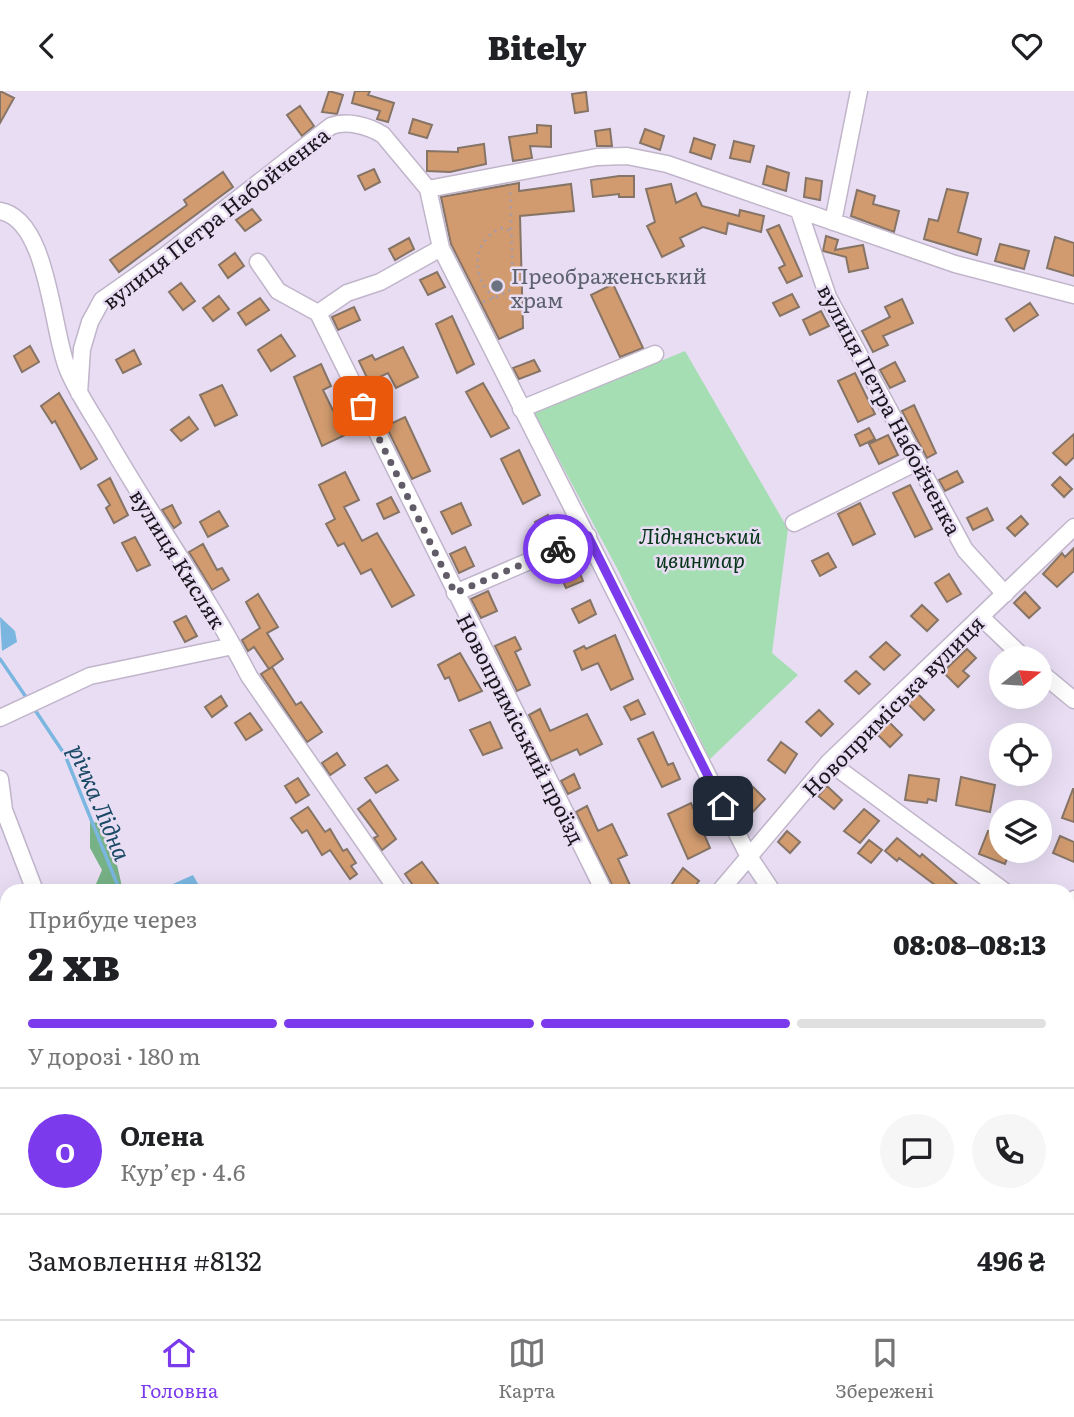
<!DOCTYPE html>
<html lang="uk">
<head>
<meta charset="utf-8">
<style>
  body { margin:0; font-family:Literata,serif; background:#f6f6f6; color:#202124; height:100vh; display:flex; flex-direction:column; font-size:26px; white-space:nowrap }
  * { box-sizing:border-box; margin:0 }
  p { font-size:23px; color:#757577 }
  .icon { flex:none; width:38px; height:38px; fill:none; stroke:currentColor; stroke-width:2; stroke-linecap:round; stroke-linejoin:round }
  .map { position:relative; flex:1; overflow:hidden }
  .drawer { position:absolute; left:0px; top:793px; width:1074px; height:436px; display:flex; flex-direction:column; background:#fff; border-radius:21px 21px 0 0; box-shadow:0 7px 28px #0002 }
  .drawer>* { flex:none }
  .needle { width:46px; rotate:73deg }
  .buttons { position:absolute; left:989px; top:555px; display:grid; gap:14px }
  .buttons a { display:grid; place-items:center; width:63px; height:63px; border-radius:50%; background:#fff; box-shadow:0 7px 28px #0002; font-size:35px }
  .pin { position:absolute; display:grid; place-items:center; width:60px; height:60px; color:#fff; margin:-30px; border-radius:14px; box-shadow:0 4px 10px #0006 }
  .courier { position:absolute; display:grid; place-items:center; width:70px; height:70px; margin:-35px; border:5px solid #7c3aed; border-radius:50%; background:#fff; color:#222; box-shadow:0 2px 9px #0007 }
  .headline em { font-style:normal; font-weight:800 }
  .headline div { display:flex; flex-direction:column-reverse }
  .headline { display:flex; align-items:center; justify-content:space-between; height:119px; padding:0 28px }
  h1 { font-size:46px; font-weight:800; line-height:52px }
  .bar { display:grid; grid-template-columns:repeat(4,1fr); gap:10px 7px; align-content:center; height:84px; padding:0 28px }
  .bar i { height:9px; border-radius:5px; background:#e0e0e0 }
  .bar .current { background:#7c3aed }
  .bar p { grid-column:span 4 }
  .line { display:flex; align-items:center; gap:18px; padding:0 28px; border-top:2px solid #e0e0e0 }
  .line div { flex:1 }
  .round { display:grid; place-items:center; flex:none; width:74px; height:74px; border-radius:37px; background:#f6f6f6 }
  header { display:flex; justify-content:space-between; align-items:center; height:91px; padding:0 28px; background:#fff; font-size:32px; font-weight:800 }
  .menu { display:flex; justify-content:space-around; align-items:center; height:98px; border-top:2px solid #e0e0e0; background:#fff; font-size:19px; color:#757577 }
  .menu a { display:grid; justify-items:center; gap:4px }
  .menu .current { color:#7c3aed }
  .map>svg:first-child { display:block }
  .green { fill:#a6deb4 }
  .forest { fill:#77b186 }
  .water { fill:#7ab6e0 }
  .lines { fill:none; stroke-linecap:round; stroke-linejoin:round }
  .stream { stroke:#7ab6e0; stroke-width:3.5 }
  .building { fill:#d19b6f; stroke:#867466; stroke-width:2 }
  .minor-casing { stroke:#c0b5ca; stroke-width:19 }
  .path { stroke:#a49cad; stroke-width:2.5; stroke-dasharray:2 5; stroke-linecap:butt }
  .minor { stroke:#fff; stroke-width:16 }
  .done { stroke:#625c69; stroke-width:7; stroke-dasharray:0 12.6 }
  .route { stroke:#7c3aed; stroke-width:9 }
  .worship-dot { fill:#6b7280; stroke:#e8ddf3; stroke-width:2.5 }
  .labels { text-anchor:middle; dominant-baseline:central; stroke-width:5; stroke-linejoin:round; paint-order:stroke }
  .street-label { font-size:21px; fill:#1a161e; stroke:#e8ddf3 }
  .worship-label { font-size:21px; fill:#5b616d; stroke:#e8ddf3; text-anchor:start }
  .park-label { font-size:21px; font-style:italic; fill:#043317; stroke:#e8ddf3 }
  .water-label { font-size:23px; font-style:italic; fill:#1b4a67; stroke:#e8ddf3 }
</style>
</head>
<body>
<header><svg class="icon" aria-label="back" viewBox="0 0 24 24"><path d="M15 5l-7 7 7 7"/></svg>Bitely<svg class="icon" aria-label="heart" viewBox="0 0 24 24"><path d="M12 20l-8-8c-3-5 5-10 8-4 3-6 11-1 8 4z"/></svg></header>
<div class="map">
<svg width="1074" height="1228" viewBox="0 0 1074 1228">
  <rect width="100%" height="100%" fill="#e8ddf3"/>
  <path class="green" d="M685 260 788 438 772 562 798 584 710 668 618 479 534 322Z"/>
  <path class="forest" d="M90 731 102 732 112 752 123 800H93L102 779 90 757Z"/>
  <path class="water" d="M0 526 15 540 17 551 2 560Z
    M193 784 202 800H157Z"/>
  <g class="lines">
    <path class="stream" d="M0 568 28 609
      M33 616 65 664 120 800
      M372 1222 377 1228"/>
  </g>
  <path class="building" d="M0 0 14 7 0 32Z
    M329 0 343 4 337 23 322 21Z
    M355 0H370L368 4 394 12 388 31 377 28 380 20 352 12Z
    M586 1 588 20 575 22 572 3Z
    M300 15 314 35 302 45 287 24Z
    M413 28 432 34 427 47 409 42Z
    M537 34 551 35V56L530 55 532 67 513 70 509 46 537 42Z
    M610 38 612 55H597L595 40Z
    M645 38 664 45 660 59 640 52Z
    M694 47 715 54 711 68 690 61Z
    M734 50 754 55 750 71 730 67Z
    M484 53 486 73 450 81 427 80V60L458 61V57Z
    M767 75 789 82 786 100 763 93Z
    M374 78 380 91 365 99 358 85Z
    M223 81 233 96 119 181 110 169 187 114 184 109Z
    M619 85H634V106H619V103L593 106 591 89Z
    M806 87 822 90 820 109 804 106Z
    M519 92V100L571 93 574 120 520 125 523 237 499 248 451 153 441 106Z
    M671 93 676 112 696 102 702 115 739 125 740 119 764 125 761 141 728 132 726 143 703 136 680 147 684 155 662 166 647 135 655 131 646 98Z
    M947 98 968 102 958 141 981 148 977 164 924 148 929 128 938 130Z
    M857 99 875 105 873 113 899 120 894 141 851 125Z
    M252 118 261 129 245 140 236 129Z
    M779 134 802 185 787 192 779 177 785 174 767 139Z
    M826 145 838 149 835 159 863 154 868 177 849 181 846 166 823 160Z
    M1055 146 1074 152V185L1047 177Z
    M409 147 414 158 395 169 389 158Z
    M1000 153 1029 160 1024 178 995 170Z
    M235 162 244 175 228 187 219 174Z
    M437 181 445 196 428 204 420 189Z
    M181 192 195 210 183 219 169 201Z
    M613 193 643 257 620 266 591 204Z
    M792 203 799 216 780 225 773 212Z
    M219 205 229 218 213 230 203 217Z
    M260 207 269 219 246 234 238 222Z
    M902 208 913 232 883 245 888 254 873 261 862 240 890 226 885 216Z
    M1030 212 1038 224 1014 240 1006 228Z
    M354 216 360 229 338 239 332 226Z
    M821 220 829 235 810 244 803 229Z
    M452 225 474 273 457 282 436 233Z
    M281 244 295 265 271 280 258 259Z
    M30 255 39 271 22 281 14 265Z
    M403 256 418 286 396 297 388 282 369 291 359 270 372 264 375 269Z
    M134 259 141 273 123 282 116 269Z
    M534 269 540 280 519 288 513 277Z
    M895 271 905 290 890 297 880 279Z
    M321 273 331 295 323 299 345 344 322 355 294 286Z
    M855 282 875 323 858 331 838 290Z
    M483 292 509 337 491 346 466 301Z
    M222 294 237 324 215 335 200 304Z
    M59 302 97 368 81 378 55 330 52 332 41 315Z
    M914 314 936 362 927 367 902 320Z
    M189 326 198 338 181 350 171 339Z
    M405 326 430 380 412 388 386 335Z
    M869 337 875 348 860 355 855 344Z
    M1074 343V366L1066 374 1053 362Z
    M888 344 898 364 879 373 869 353Z
    M519 359 540 404 523 413 501 368Z
    M957 380 963 391 945 400 939 389Z
    M345 381 359 409 344 416 362 450 377 442 414 504 392 516 371 478 361 483 344 452 338 455 326 433 335 428 319 394Z
    M1060 386 1072 398 1064 406 1052 394Z
    M110 387 128 424 114 432 106 417 110 414 98 394Z
    M910 394 932 438 915 446 893 402Z
    M391 406 399 421 384 428 377 413Z
    M461 412 471 434 452 443 441 421Z
    M860 412 875 443 853 454 838 423Z
    M172 414 181 432 174 437 162 419Z
    M987 417 993 429 973 439 967 427Z
    M219 420 228 435 208 446 200 431Z
    M548 424 555 440 541 446 535 431Z
    M1021 425 1028 433 1015 445 1007 437Z
    M135 446 150 474 137 480 122 452Z
    M203 453 217 479 222 477 229 489 212 499 189 461Z
    M465 456 474 475 459 482 450 463Z
    M1074 457V480L1057 496 1043 483 1062 462 1065 466Z
    M828 462 836 476 820 485 812 470Z
    M573 465 583 490 566 497 555 473Z
    M949 483 961 503 947 511 935 492Z
    M488 500 497 520 481 527 471 508Z
    M1025 501 1040 517 1029 527 1014 512Z
    M258 503 278 536 267 542 283 568 269 578 254 556 248 560 242 549 260 537 246 511Z
    M590 509 596 523 579 532 572 518Z
    M922 514 938 529 927 540 911 525Z
    M186 525 197 545 185 551 174 531Z
    M615 544 633 588 611 599 598 572 582 579 574 560 584 555 586 558Z
    M515 546 521 558 515 561 530 594 517 600 495 555Z
    M886 551 900 564 884 579 870 566Z
    M967 558 976 567 963 580 969 585 958 596 943 581Z
    M460 562 482 600 459 610 449 586 445 588 438 574Z
    M272 576 296 614 301 611 322 641 307 651 261 583Z
    M856 580 870 593 859 603 845 590Z
    M918 603 934 619 924 629 908 613Z
    M221 605 227 615 212 626 205 616Z
    M638 609 645 623 631 629 624 616Z
    M540 618 550 640 587 623 602 653 580 664 577 658 551 670 529 624Z
    M819 619 833 633 821 645 806 631Z
    M250 622 262 639 246 649 235 632Z
    M888 630 902 644 890 656 876 642Z
    M490 631 502 657 483 664 470 639Z
    M653 641 668 674 673 672 680 688 662 696 638 648Z
    M781 651 797 663 785 682 768 669Z
    M337 662 345 674 330 684 322 672Z
    M387 674 398 689 376 702 365 687Z
    M574 683 580 697 568 703 561 690Z
    M909 684 939 688 936 710 928 708 927 712 905 709Z
    M961 686 995 694 990 721 956 714Z
    M298 687 309 704 296 712 285 695Z
    M827 695 842 709 834 718 818 705Z
    M753 696 765 708 748 726 736 715Z
    M1073 698H1074V731L1062 727Z
    M370 709 396 748 382 759 374 747 378 745 358 718Z
    M691 712 710 757 688 768 668 723Z
    M587 715 598 740 612 733 627 764 618 768 630 794 619 800H615L576 721Z
    M308 716 325 741 330 738 343 760 347 758 356 772 351 775 357 783 350 788 330 759 322 764 307 739 302 742 291 727Z
    M864 718 879 730 860 752 844 740Z
    M787 740 800 751 790 762 778 751Z
    M988 740 1001 745V760H1010L1005 773 979 763Z
    M1060 745 1074 751V771L1053 762Z
    M897 747 920 766 922 763 965 800H943L899 767 897 770 885 760Z
    M869 749 882 759 871 772 858 762Z
    M422 771 439 794 431 800H417L405 783Z
    M683 777 699 790 691 800H667Z"/>
  <g class="lines">
    <g class="minor-casing">
      <path id="minor" d="M428 98 597 66 627 65 667 73 955 173 1074 204
        M0 120C49 128 52 243 68 279 78 303 94 326 107 348 153 428 207 503 249 585L398 800
        M799 120 828 206 965 459 1005 503
        M833 131 859 0
        M441 157 380 191 347 202 318 222 604 800
        M258 171 278 200 318 222
        M79 302 82 258 90 231 102 209 166 164 331 35C347 29 369 35 383 44L428 98 441 157 748 764 772 800
        M521 318 655 263
        M794 432 917 371
        M455 502 588 445
        M981 526 1024 567
        M1040 581 1074 609
        M0 627 90 585 233 555
        M829 671 1004 800
        M0 688 4 719 35 800
        M720 800 829 671 1074 436
        M1068 823 1074 808
        M1068 998 1074 1001
        M1068 1127 1074 1128
        M142 1222 144 1228
        M788 1222 797 1228"/>
    </g>
    <path class="path" d="M494 207C471 186 471 151 501 137L512 140
      M483 211 508 201 513 194 510 96"/>
    <use href="#minor" class="minor"/>
  </g>
  <g class="lines">
    <path class="done" d="M363 315 455 502 558 458"/>
    <path class="route" d="M558 458 588 445 723 715"/>
  </g>
  <circle class="worship-dot" cx="497" cy="195" r="7"/>
  <g class="labels">
    <g class="street-label">
      <text transform="translate(215 126) rotate(-38)">вулиця Петра Набойченка</text>
      <text transform="translate(891 318) rotate(62)">вулиця Петра Набойченка</text>
      <text transform="translate(179 467) rotate(58)">вулиця Кисляк</text>
      <text transform="translate(892 614) rotate(-45)">Новоприміська вулиця</text>
      <text transform="translate(522 637) rotate(63)">Новоприміський проїзд</text>
    </g>
    <g class="worship-label">
      <text x="511" y="183">Преображенський<tspan x="511" dy="24">храм</tspan></text>
    </g>
    <g class="park-label">
      <text x="700" y="443">Ліднянський<tspan x="700" dy="24">цвинтар</tspan></text>
    </g>
    <g class="water-label">
      <text transform="translate(101 711) rotate(67)">річка Лідна</text>
    </g>
  </g>
</svg>
<div class="buttons">
<a><svg class="needle" viewBox="-14 -14 28 28"><path d="M0-13l5 13h-10z" fill="#e53935"/><path d="M0 13l5-13h-10z" fill="#757577"/></svg></a>
<a><svg class="icon" aria-label="locate" viewBox="0 0 24 24"><circle cx="12" cy="12" r="6"/><path d="M12 2v4M12 18v4M2 12h4M18 12h4"/></svg></a>
<a><svg class="icon" aria-label="layers" viewBox="0 0 24 24"><path d="M12 4l9 5-9 5-9-5zM3 14l9 5 9-5"/></svg></a>
</div>
<div class="pin" style="left:363px;top:315px;background:#ea580c"><svg class="icon" aria-label="bag" viewBox="0 0 24 24"><path d="M5 8h14l-1 12H6zM9 8a3 3 0 0 1 6 0"/></svg></div>
<div class="pin" style="left:723px;top:715px;background:#1f2937"><svg class="icon" aria-label="home" viewBox="0 0 24 24"><path d="M3 11l9-7 9 7M6 9v11h12V9"/></svg></div>
<div class="courier" style="left:558px;top:458px"><svg class="icon" aria-label="bike" viewBox="0 0 24 24"><circle cx="6" cy="16" r="4"/><circle cx="18" cy="16" r="4"/><path d="M6 16l4-8h5l3 8M10 8l3 8H6M13 5h3"/></svg></div>
<section class="drawer">
<div class="headline"><div><h1>2 хв</h1><p>Прибуде через</p></div><em>08:08–08:13</em></div>
<div class="bar"><i class="current"></i><i class="current"></i><i class="current"></i><i></i><p>У дорозі · 180 m</p></div>
<div class="line" style="height:126px"><b class="round" style="background:#7c3aed;color:#fff">О</b><div><b>Олена</b><p>Кур’єр · 4.6</p></div><a class="round"><svg class="icon" aria-label="chat" viewBox="0 0 24 24"><path d="M4 5h16v11H9l-5 4z"/></svg></a><a class="round"><svg class="icon" aria-label="phone" viewBox="0 0 24 24"><path d="M5 4h4l2 5-3 2q2 4 5 5l2-3 5 2v4C11 20 4 13 5 4z"/></svg></a></div>
<div class="line" style="height:91px"><div>Замовлення #8132</div><b>496 ₴</b></div>
</section>
</div>
<nav class="menu">
<a class="current"><svg class="icon" aria-label="home" viewBox="0 0 24 24"><path d="M3 11l9-7 9 7M6 9v11h12V9"/></svg>Головна</a>
<a><svg class="icon" aria-label="map" viewBox="0 0 24 24"><path d="M3 6l6-2 6 2 6-2v14l-6 2-6-2-6 2zM9 4v14M15 6v14"/></svg>Карта</a>
<a><svg class="icon" aria-label="saved" viewBox="0 0 24 24"><path d="M7 4h10v16l-5-4-5 4z"/></svg>Збережені</a>
</nav>
</body>
</html>
